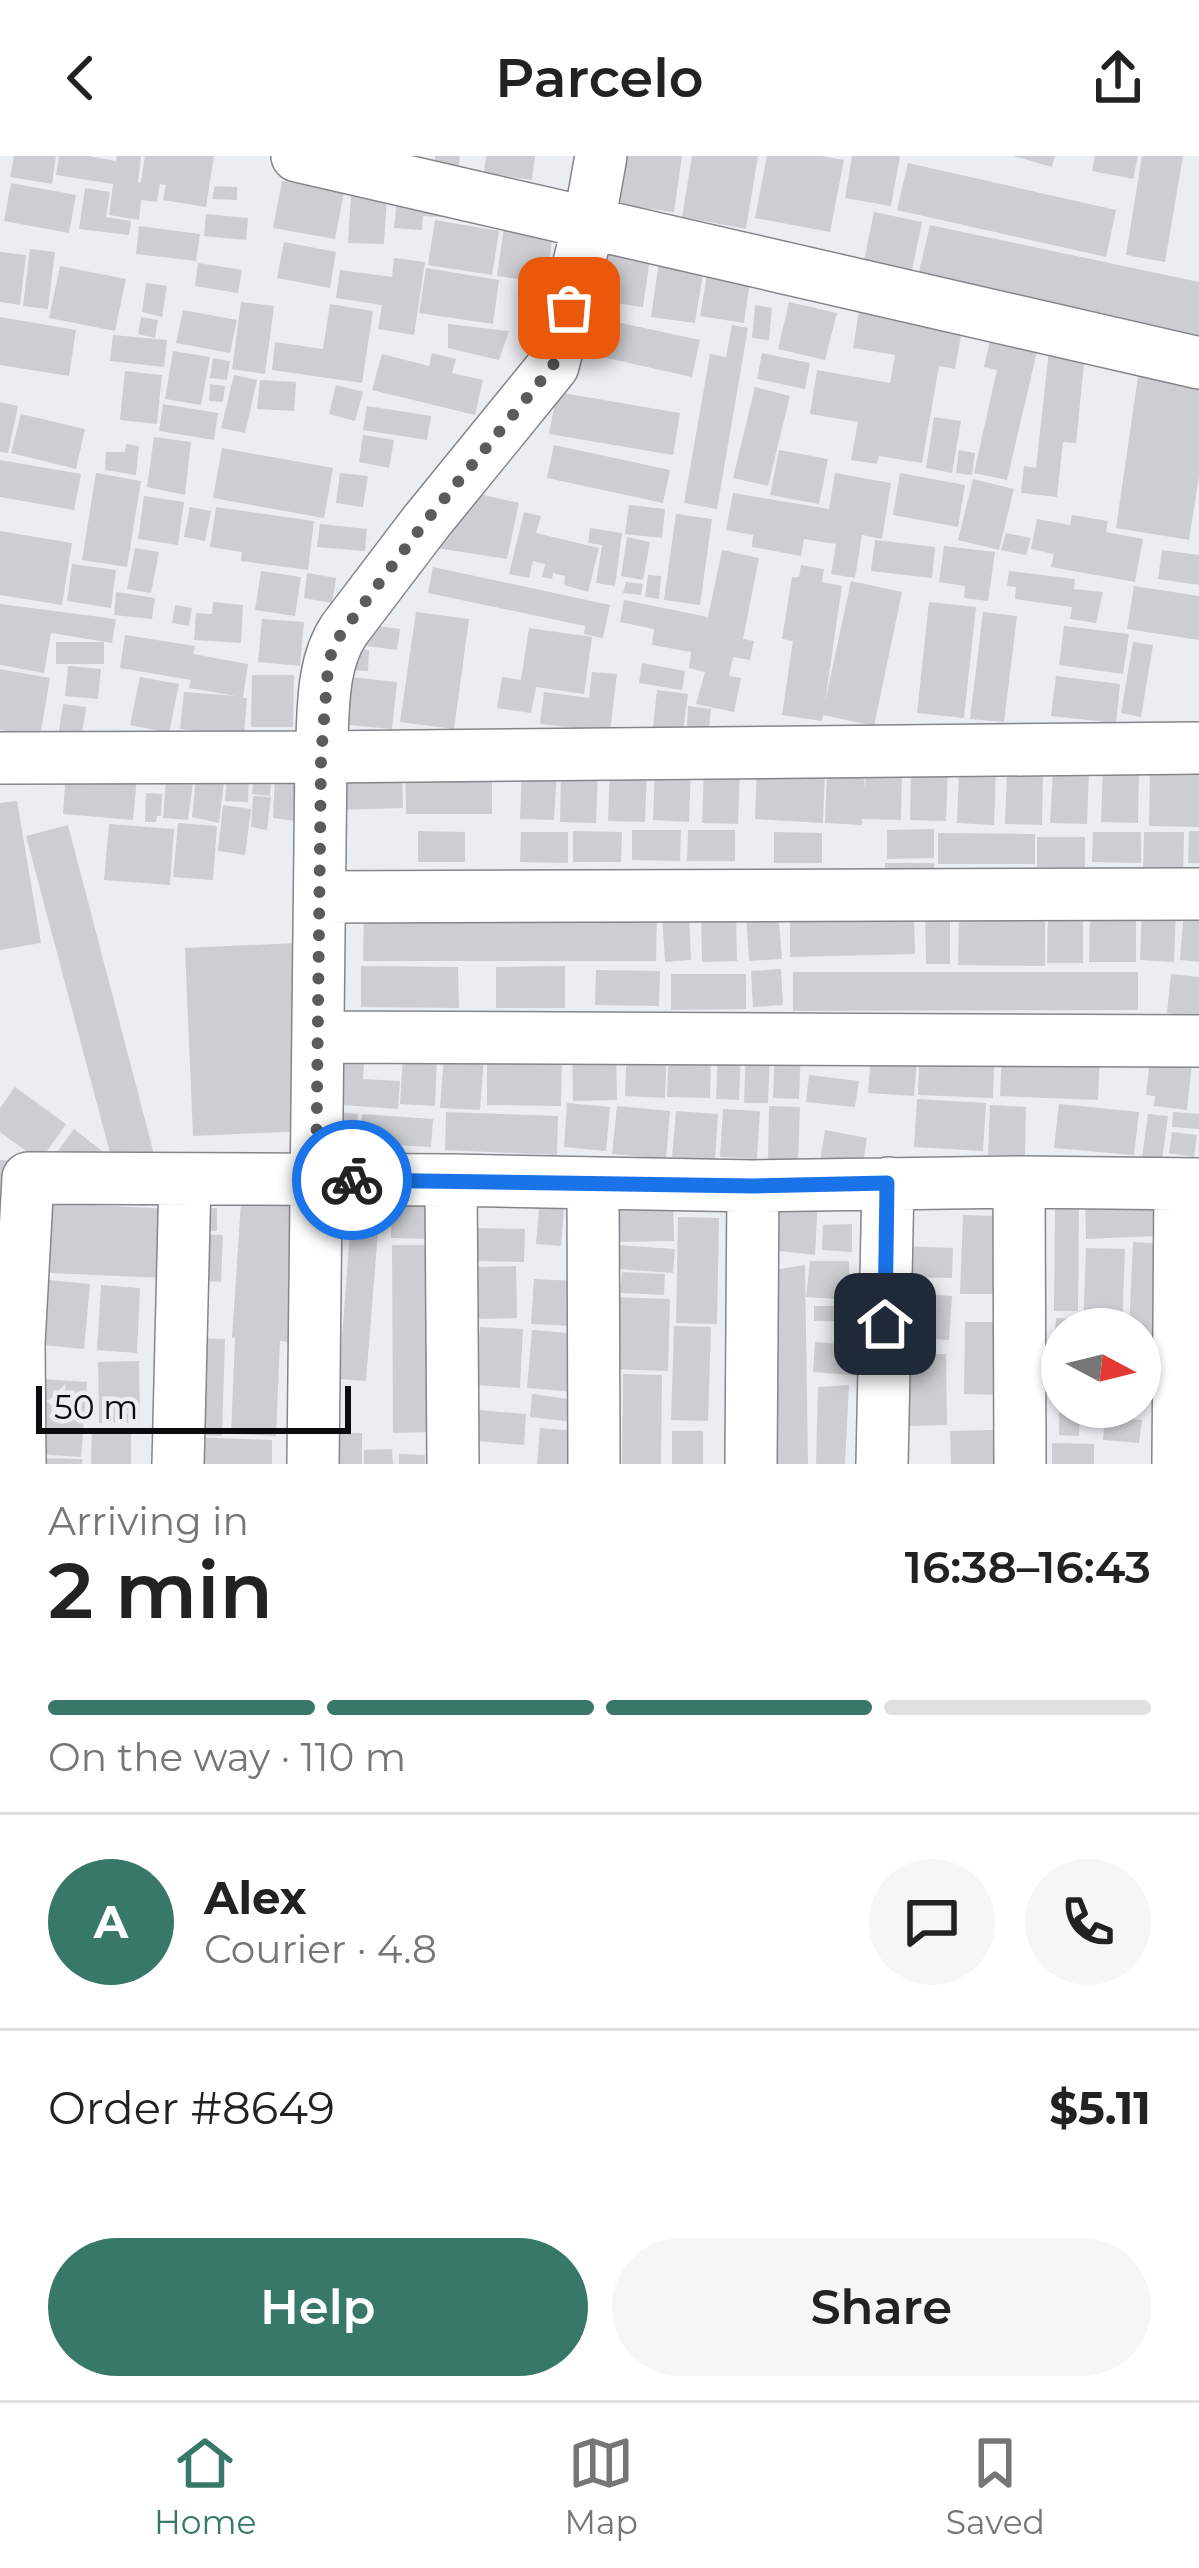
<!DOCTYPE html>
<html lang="en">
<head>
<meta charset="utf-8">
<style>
  body { margin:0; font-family:Montserrat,sans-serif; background:#f6f6f6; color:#222; height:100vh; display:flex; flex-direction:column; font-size:45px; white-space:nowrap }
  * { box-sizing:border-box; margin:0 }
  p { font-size:39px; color:#767676 }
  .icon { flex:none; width:66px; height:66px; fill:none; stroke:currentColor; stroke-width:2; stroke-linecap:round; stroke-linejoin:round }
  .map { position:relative; height:1308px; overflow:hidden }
  .side { display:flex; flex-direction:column; background:#fff; flex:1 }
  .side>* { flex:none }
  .needle { width:78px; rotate:97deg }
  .controls { position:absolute; left:1041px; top:1152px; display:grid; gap:24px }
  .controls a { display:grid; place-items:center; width:120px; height:120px; border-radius:50%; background:#fff; box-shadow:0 3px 9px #0004; font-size:60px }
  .scale { position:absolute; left:36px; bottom:30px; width:315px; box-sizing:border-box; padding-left:12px; border:6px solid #0b0c0d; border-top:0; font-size:33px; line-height:42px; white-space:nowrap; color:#0b0c0d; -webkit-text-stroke:9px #ebeef1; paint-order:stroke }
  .pin { position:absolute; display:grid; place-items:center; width:102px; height:102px; color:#fff; margin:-51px; border-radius:24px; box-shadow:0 6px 18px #0006 }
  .courier { position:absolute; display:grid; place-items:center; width:120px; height:120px; margin:-60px; border:9px solid #1a73e8; border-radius:50%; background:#fff; color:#222; box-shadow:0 3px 15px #0007 }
  .overview em { font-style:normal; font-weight:600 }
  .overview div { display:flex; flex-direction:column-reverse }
  .overview { display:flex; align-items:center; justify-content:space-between; height:204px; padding:0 48px }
  h1 { font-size:78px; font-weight:600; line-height:90px }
  .bar { display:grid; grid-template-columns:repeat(4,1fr); gap:18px 12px; align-content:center; height:144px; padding:0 48px }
  .bar i { height:15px; border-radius:9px; background:#e0e0e0 }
  .bar .current { background:#377868 }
  .bar p { grid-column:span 4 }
  .line { display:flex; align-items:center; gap:30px; padding:0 48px; border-top:3px solid #e0e0e0 }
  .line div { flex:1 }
  .round { display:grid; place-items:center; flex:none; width:126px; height:126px; border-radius:63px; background:#f6f6f6 }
  .action { display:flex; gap:24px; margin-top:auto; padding:24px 48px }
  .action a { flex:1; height:138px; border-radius:72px; background:#377868; color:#fff; font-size:48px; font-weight:600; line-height:138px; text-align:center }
  .action a+a { background:#f6f6f6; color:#222 }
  header { display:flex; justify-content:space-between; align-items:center; height:156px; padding:0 48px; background:#fff; font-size:54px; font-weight:600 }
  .tabs { display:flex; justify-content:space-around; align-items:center; height:168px; border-top:3px solid #e0e0e0; background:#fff; font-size:33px; color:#767676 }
  .tabs a { display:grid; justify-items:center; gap:6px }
  .tabs .current { color:#377868 }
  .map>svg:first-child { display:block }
  .building { fill:#ccced2 }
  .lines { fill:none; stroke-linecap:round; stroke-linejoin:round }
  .minor-casing { stroke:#848689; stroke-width:54 }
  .minor { stroke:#fff; stroke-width:51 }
  .done { stroke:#595b5d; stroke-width:12; stroke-dasharray:0 21.6 }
  .route { stroke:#1a73e8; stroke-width:15 }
</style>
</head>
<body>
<header><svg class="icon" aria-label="back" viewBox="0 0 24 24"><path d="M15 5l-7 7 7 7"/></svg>Parcelo<svg class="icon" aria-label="share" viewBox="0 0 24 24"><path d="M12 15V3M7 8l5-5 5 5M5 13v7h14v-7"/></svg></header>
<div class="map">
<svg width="1199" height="1308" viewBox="0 0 1199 1308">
  <rect width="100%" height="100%" fill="#ebeef1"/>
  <path class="building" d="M14 0H56L52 28 10 21Z
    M59 0H88L116 5 117 0H141L138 26H141L145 0H214L206 51 163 44 166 29 160 28 157 46 141 44 139 64 109 59 113 28 56 19Z
    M435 0H460L457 19 433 15Z
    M486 0H535L532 24 484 17Z
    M613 0H682L674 56 606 47Z
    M692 0H758L746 73 682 61Z
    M767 0H821L844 4 830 76 755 62Z
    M852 0H900L891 50 845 42Z
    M1013 0H1055L1052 11Z
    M1095 0H1138L1133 23 1092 15Z
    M1142 0H1183L1165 106 1126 99Z
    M908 7 1116 54 1106 101 897 54Z
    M282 25 344 36 335 83 273 72Z
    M11 27 76 39 69 77 4 65Z
    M215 30 237 31V44L212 43Z
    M85 32 110 36 106 61 131 65 129 79 79 73Z
    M351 39 387 41 384 88 348 87Z
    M397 43 443 49 441 61 423 60 422 74 394 72Z
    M874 56 922 66 912 114 864 105Z
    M206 58 248 62 246 84 204 80Z
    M435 64 499 75 492 119 428 109Z
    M505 64 554 70 546 127 497 120Z
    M930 69 1199 126V181L918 120Z
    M139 70 200 78 196 105 136 98Z
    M284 86 336 96 330 132 277 122Z
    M30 93 55 96 48 153 23 150Z
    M587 93 650 102 643 151 580 142Z
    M0 96 26 99 20 149 0 146Z
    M394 102 425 106 414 179 378 173 382 149 336 142 340 114 392 121Z
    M659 106 704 112 695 167 651 161Z
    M198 107 242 114 238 137 195 130Z
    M60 110 126 123 115 175 49 162Z
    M426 112 499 124 493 168 419 157Z
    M707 118 750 125 744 167 700 160Z
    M146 127 167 130 162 161 142 156Z
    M241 146 274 150 265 218 232 213Z
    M789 146 837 157 825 204 778 193Z
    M330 148 373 155 362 227 272 214 275 186 323 193Z
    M755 149 772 152 769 184 752 182Z
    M183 154 237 164 230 197 176 187Z
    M859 155 962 174 955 213 939 210 922 307 879 300 877 308 851 304 858 266 810 258 817 214 890 227 895 199 853 192Z
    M579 158 700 184 692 221 571 194Z
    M0 161 76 174 69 220 0 209Z
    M141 161 158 164 155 182 138 178Z
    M448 168 509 175 499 204 448 192Z
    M732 169 748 172 717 353 684 347 710 198 726 201Z
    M113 179 167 184 164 211 110 205Z
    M991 180 1038 191 1007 324 974 317 997 214 984 211Z
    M1049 194 1085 198 1076 287 1063 286 1057 341 1021 337 1024 310 1036 312Z
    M173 195 210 201 201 249 165 243Z
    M432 197 456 203 452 217 483 224 475 259 372 234 382 198 429 210Z
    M762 197 810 207 805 233 757 223Z
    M213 202 230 205 227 224 210 222Z
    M1139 214 1199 224V320L1189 384 1116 372Z
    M125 215 162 219 157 268 120 264Z
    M234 219 257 224 245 277 221 272Z
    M260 224 296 226 294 255 257 253Z
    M210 228 225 230 223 246 209 245Z
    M336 229 363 236 355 265 329 258Z
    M755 231 790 240 768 330 733 322Z
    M557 236 680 257 673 299 549 278Z
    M0 246 18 250 8 297 0 296Z
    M163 248 218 257 214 284 159 275Z
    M367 250 431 260 427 284 363 274Z
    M21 258 85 273 76 313 11 297Z
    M934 261 961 265 952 317 926 312Z
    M363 279 394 284 389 312 359 306Z
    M154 281 191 286 185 339 147 331Z
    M126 288 139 290 136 319 105 314 106 296H125Z
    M554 289 670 314 663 347 547 322Z
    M222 292 333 312 324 362 213 342Z
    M779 294 828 303 819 348 770 339Z
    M959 294 975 297 972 319 956 317Z
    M0 304 81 318 74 354 0 341Z
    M96 317 141 325 127 411 82 404Z
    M340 317 368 320 363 351 336 347Z
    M835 317 891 327 882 383 862 379 855 422 831 418 836 388 804 383 801 400 752 391 753 379 726 374 733 337 829 353Z
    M900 317 965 329 958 371 893 359Z
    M973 323 1014 333 999 394 958 384Z
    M465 335 519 347 507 403 430 391Z
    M144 340 184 346 178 389 138 383Z
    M629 349 665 353 662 382 625 378Z
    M190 351 211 355 205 385 184 381Z
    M216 351 314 365 308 414 241 405 242 396 210 391Z
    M524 356 541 360 536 377 599 392 588 436 564 429 565 420 553 417 552 423 542 421 545 408 533 405 529 422 509 418Z
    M676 358 712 363 700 449 664 444Z
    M1072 359 1108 365 1106 376 1143 383 1135 426 1051 411 1054 398 1031 393 1037 363 1070 369Z
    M320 368 367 373 365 395 317 391Z
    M590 372 622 377 615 430 596 427 602 389 588 387Z
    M0 375 72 387 62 449 0 439Z
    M1006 377 1031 382 1026 399 1001 394Z
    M627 381 650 386 643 424 621 420Z
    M875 384 935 391 932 422 871 415Z
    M944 390 995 396 988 445 964 442 965 430 939 426Z
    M135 392 159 396 151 437 127 433Z
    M722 394 759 402 743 483 754 485 750 504 733 501 729 520 741 522 734 556 696 548 705 516 689 512 691 496 652 489 654 473 620 466 624 444 708 461Z
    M1162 394 1199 399V429L1158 423Z
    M72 408 116 414 111 452 67 445Z
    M801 409 824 413 822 426 842 430 825 546 851 425 902 436 874 570 823 559 822 565 782 559 793 485 782 483 792 421H799Z
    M433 411 610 449 603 482 584 478 585 470 428 437Z
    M261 415 301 421 295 460 255 454Z
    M1009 415 1075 423 1074 433 1103 436 1096 467 1070 463 1072 451 1015 443 1016 431 1007 430Z
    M307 417 336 422 332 447 304 442Z
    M648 419 661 420 659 443 645 441Z
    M626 426 643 428 641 439 623 437Z
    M1134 430 1199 440V484L1127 473Z
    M116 436 155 442 152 463 114 459Z
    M213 446 243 449 241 487 194 484 196 457 212 458Z
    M929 446 976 451 964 562 917 557Z
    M0 448 116 463 112 487 51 477 44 517 0 509Z
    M175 449 192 452 189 470 172 467Z
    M416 456 469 463 454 573 400 566Z
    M983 456 1017 460 1004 566 970 563Z
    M262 463 304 466 300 510 258 506Z
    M361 468 400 473 397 494 358 489Z
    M1064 470 1129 478 1123 518 1059 509Z
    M529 472 592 481 584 538 536 531 531 557 497 552 502 521 521 524Z
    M125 479 195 490 193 498 248 508 243 542H247L244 580 180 573 184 536 236 540 189 532 191 524 120 512Z
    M56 486H104V508H56Z
    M1133 486 1153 489 1141 561 1121 557Z
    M346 492 369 494 368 515 344 514Z
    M642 507 685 515 682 534 639 527Z
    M68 510 101 513 98 543 65 540Z
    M0 513 50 522 40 581 0 574Z
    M592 516 617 518 610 576 540 568 544 536 589 542Z
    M252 519H294L293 571H251Z
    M341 520 397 526 392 573 336 568Z
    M1056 520 1120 528 1116 567 1051 560Z
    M140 521 179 528 169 577 130 569Z
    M657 534 688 538 683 576 653 572Z
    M63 548 86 551 82 578 59 575Z
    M688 550 711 553 709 572 687 570Z
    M492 609V658H406L405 610Z
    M757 610 825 614 823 667 755 663Z
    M866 610 902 611 901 664 862 663V669L825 667 827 614 864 616 865 634Z
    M655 611 691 612 689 666 653 664Z
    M911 611 948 612 946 665 910 664Z
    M610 612 647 614 645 666 608 665Z
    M1103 612 1139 613 1138 667 1101 666Z
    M402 613 403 652 336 654V614Z
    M522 613 557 615 554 664 520 663Z
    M561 613 598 614 596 667 560 666Z
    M704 614 740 615 738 668 702 667Z
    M959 614 996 615 994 669 957 667Z
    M1007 614 1043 615 1042 669 1005 668Z
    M1053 614 1089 615 1087 668 1050 667Z
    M1150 614 1199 616V671L1149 670Z
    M66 615 137 621 133 664 63 658Z
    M254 615 272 617 270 640 252 638Z
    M227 618 249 620 248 646 225 645Z
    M275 620 298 622 296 665 273 662Z
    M196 622 224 626 219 667 192 661Z
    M166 623 193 627 188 664 163 662Z
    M146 637 162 638 161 660H157L156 666H145Z
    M253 640 271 641 267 674 251 671Z
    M17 645 41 787 0 794V647Z
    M223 649 251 653 245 699 218 695Z
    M178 667 217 670 213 724 173 721Z
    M109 668 174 673 170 729 104 724Z
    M68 669 155 1002 114 1012 26 680Z
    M934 673V702L887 703V674Z
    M632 674H681L680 705 632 704Z
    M688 674H735V705H687Z
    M418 675 465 676V706H418Z
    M573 675 622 676 621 706H573Z
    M1189 675H1199V707H1188Z
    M521 676H568V707L520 706Z
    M774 676 822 677V707H774Z
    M1093 676H1141V707L1092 706Z
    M1144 676H1184L1183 723 1143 722Z
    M938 677 1035 678V708H938Z
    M1037 681H1085V712L1037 711Z
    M885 707H934V729L885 730Z
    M925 749H950V808H926Z
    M959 753 1045 754V810L958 809Z
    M1142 753 1176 754 1174 806 1140 804Z
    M778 754 782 803 749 805 746 757Z
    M1083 754V807H1047L1048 755Z
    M1184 754 1199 755V806L1180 804Z
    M914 755 915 798 790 801V758Z
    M1136 755V806H1089L1090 756Z
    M689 756 691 804 665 806 662 757Z
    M736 756 737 805 702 806 701 757Z
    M364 757H657L656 805H363Z
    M297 787 305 975 193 980 185 792Z
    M361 810 458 811 459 852 361 851Z
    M565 810V852H496V811Z
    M781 813 783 849 753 851 751 815Z
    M596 814 660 815 659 850 595 849Z
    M793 816H1138V854L793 855Z
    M671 818H746V853L671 854Z
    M1171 818 1199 821V861L1167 857Z
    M872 886 918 890 914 940 868 937Z
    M627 887 667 888 665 942 625 940Z
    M920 887 995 889 993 942 918 939Z
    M333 890 365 892 363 923 400 925 398 953 329 948Z
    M572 890H616L617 944 573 945Z
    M775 890 801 892 799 943 773 942Z
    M1002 891 1100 895 1098 944 1000 940Z
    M669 892 711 894 710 942 667 941Z
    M718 894H741L739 944 716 943Z
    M746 894 770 895 768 947H744Z
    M1151 894 1193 898 1187 954 1154 950 1155 940 1146 939Z
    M487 897H562L561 950 487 949Z
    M444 898 484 901 480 954 440 952Z
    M403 899 437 901 435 950 400 948Z
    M809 919 859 925 855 951 806 946Z
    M15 931 66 968 40 1005 0 976V952Z
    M917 943 986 947 983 995 914 991Z
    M567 947 610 951 606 995 564 991Z
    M1059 948 1139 956 1134 999 1054 992Z
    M990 949 1026 951 1025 1000 988 999Z
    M617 950 670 955 666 1003 612 998Z
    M769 950 800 951 798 1006 768 1005Z
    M723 953 760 955 757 1003 720 1001Z
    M676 955 718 958 715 1004 672 1001Z
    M335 956 358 958 354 1000 331 998Z
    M446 956 558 960 557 999 445 994Z
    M1173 956 1199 958V973L1172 971Z
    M362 958 433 963 431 991 360 987Z
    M1148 958 1168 960 1162 1004 1142 1002Z
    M74 973 107 999 48 1008Z
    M825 974 867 982 862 1013 820 1006Z
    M1172 976 1197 979 1194 1001 1169 997Z
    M0 1004 12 1005 0 1090Z
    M757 1037 818 1042 815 1099 753 1092Z
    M1085 1044 1156 1045V1080L1086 1083Z
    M613 1046H673L674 1085 614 1086Z
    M1055 1046H1079L1078 1155H1054Z
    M52 1047 170 1053 166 1122 49 1117Z
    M241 1047 299 1051 289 1186 280 1185 276 1280 231 1278 235 1182H232Z
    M392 1047 436 1049 434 1083 391 1082Z
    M352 1048 380 1050 366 1225 339 1223Z
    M539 1051 564 1053 561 1090 536 1088Z
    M217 1052V1075H188V1053Z
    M963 1059 999 1060 997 1138H960Z
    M678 1061 719 1062 717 1168 676 1167Z
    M852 1068V1096L822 1094 823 1069Z
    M476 1072 525 1073 524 1106 475 1105Z
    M191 1078 223 1079 221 1126 189 1124Z
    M1133 1086 1171 1088 1166 1183 1140 1181V1173H1129Z
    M392 1089H431L432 1276 393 1277Z
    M617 1089 675 1093 673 1117 616 1113Z
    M899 1090 953 1092 952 1122 898 1121Z
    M1086 1092 1125 1093 1122 1173H1083Z
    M810 1105H849L850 1144 806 1141Z
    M805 1109 808 1308H761V1116Z
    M516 1110 517 1162 478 1163V1111Z
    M622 1116 665 1118 664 1139 620 1137Z
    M534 1123 575 1125 572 1170 531 1168Z
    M49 1124 90 1128 84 1193 43 1189Z
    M101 1129 140 1132 137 1197 97 1194Z
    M896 1136 952 1140 949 1184 893 1180Z
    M613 1141 670 1143 668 1215 610 1213Z
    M814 1150H853V1165H814Z
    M1056 1162 1079 1163 1078 1173H1062V1190H1054Z
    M965 1166H1006L1004 1239 964 1238Z
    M674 1170 711 1171 708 1265 671 1264Z
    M480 1171 523 1173 520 1232 475 1229Z
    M532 1174 581 1178 575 1236 527 1232Z
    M192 1182 225 1183 222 1280 189 1279Z
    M815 1186 878 1191 876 1221 813 1216Z
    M1140 1186 1172 1189 1169 1248 1140 1245Z
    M909 1198H946L947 1269 909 1270Z
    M139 1205 140 1267H99L98 1206Z
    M623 1218 662 1219 661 1308H622Z
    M43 1223 87 1226 81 1301 37 1298Z
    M849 1229 845 1308H816L818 1231Z
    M532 1238 576 1244 573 1266 530 1261Z
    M478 1254 526 1258 524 1289 476 1285Z
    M1059 1257H1080L1079 1280 1059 1279Z
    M1105 1261 1142 1264 1139 1287 1103 1284Z
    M92 1272 131 1273V1308H91Z
    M540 1272 578 1275 575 1308H537Z
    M993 1274 994 1308H951L950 1275Z
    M672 1275H703V1308H672Z
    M338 1277H362V1308H338Z
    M193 1281 272 1284V1308H192Z
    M1052 1287 1094 1288V1308H1052Z
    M392 1293 393 1308H364V1294Z
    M399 1298 425 1299V1308H399Z
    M41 1302 82 1303V1308H41Z"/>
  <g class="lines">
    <g class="minor-casing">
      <path id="minor" d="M297 0 1199 207
        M0 602 321 601 1199 592
        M320 741 1199 738
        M318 881 1199 885
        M451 1024 453 1308
        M1019 1026 1020 1308
        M593 1027 594 1308
        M20 1308 19 1187 28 1022 451 1024 753 1030 1019 1026 1199 1028
        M178 1308 185 1023
        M313 1308 321 601C324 559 320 510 344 474L426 366 553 210 589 67 601 0
        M751 1308 753 1030
        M882 1308 888 1027
        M1178 1308 1180 1028"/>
    </g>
    <use href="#minor" class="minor"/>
  </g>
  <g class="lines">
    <path class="done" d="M352 1024H316L321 602 328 512 333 490 344 474 426 365 553 210 569 152"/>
    <path class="route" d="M352 1024 753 1030 887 1027 885 1168"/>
  </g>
</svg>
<div class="controls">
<a><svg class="needle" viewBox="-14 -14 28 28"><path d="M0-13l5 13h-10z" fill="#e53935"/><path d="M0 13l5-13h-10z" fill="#767676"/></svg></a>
</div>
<div class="scale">50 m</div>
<div class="pin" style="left:569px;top:152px;background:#ea580c"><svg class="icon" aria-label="bag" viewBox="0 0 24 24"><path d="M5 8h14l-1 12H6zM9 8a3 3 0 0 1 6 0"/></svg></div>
<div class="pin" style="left:885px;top:1168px;background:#1f2937"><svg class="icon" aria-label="home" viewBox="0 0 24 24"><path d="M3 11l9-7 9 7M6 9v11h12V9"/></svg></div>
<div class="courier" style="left:352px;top:1024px"><svg class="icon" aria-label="bike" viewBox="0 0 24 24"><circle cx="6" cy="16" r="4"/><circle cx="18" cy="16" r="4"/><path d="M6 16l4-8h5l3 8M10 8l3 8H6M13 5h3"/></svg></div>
</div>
<section class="side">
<div class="overview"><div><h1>2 min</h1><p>Arriving in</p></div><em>16:38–16:43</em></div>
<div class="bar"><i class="current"></i><i class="current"></i><i class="current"></i><i></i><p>On the way · 110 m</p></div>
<div class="line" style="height:216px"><b class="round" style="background:#377868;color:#fff">A</b><div><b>Alex</b><p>Courier · 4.8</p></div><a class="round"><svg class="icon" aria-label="chat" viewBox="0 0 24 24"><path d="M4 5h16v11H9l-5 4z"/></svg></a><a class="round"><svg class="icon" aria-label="phone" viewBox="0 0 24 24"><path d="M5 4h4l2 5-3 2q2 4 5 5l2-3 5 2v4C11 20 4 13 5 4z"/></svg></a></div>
<div class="line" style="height:156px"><div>Order #8649</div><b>$5.11</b></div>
<div class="action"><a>Help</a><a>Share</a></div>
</section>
<nav class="tabs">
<a class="current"><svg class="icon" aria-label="home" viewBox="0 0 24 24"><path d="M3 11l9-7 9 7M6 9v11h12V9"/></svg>Home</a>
<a><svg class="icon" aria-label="map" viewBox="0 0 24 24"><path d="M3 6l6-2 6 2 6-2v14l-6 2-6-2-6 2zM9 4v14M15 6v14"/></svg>Map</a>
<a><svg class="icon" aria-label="saved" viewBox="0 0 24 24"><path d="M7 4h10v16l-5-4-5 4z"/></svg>Saved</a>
</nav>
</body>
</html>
